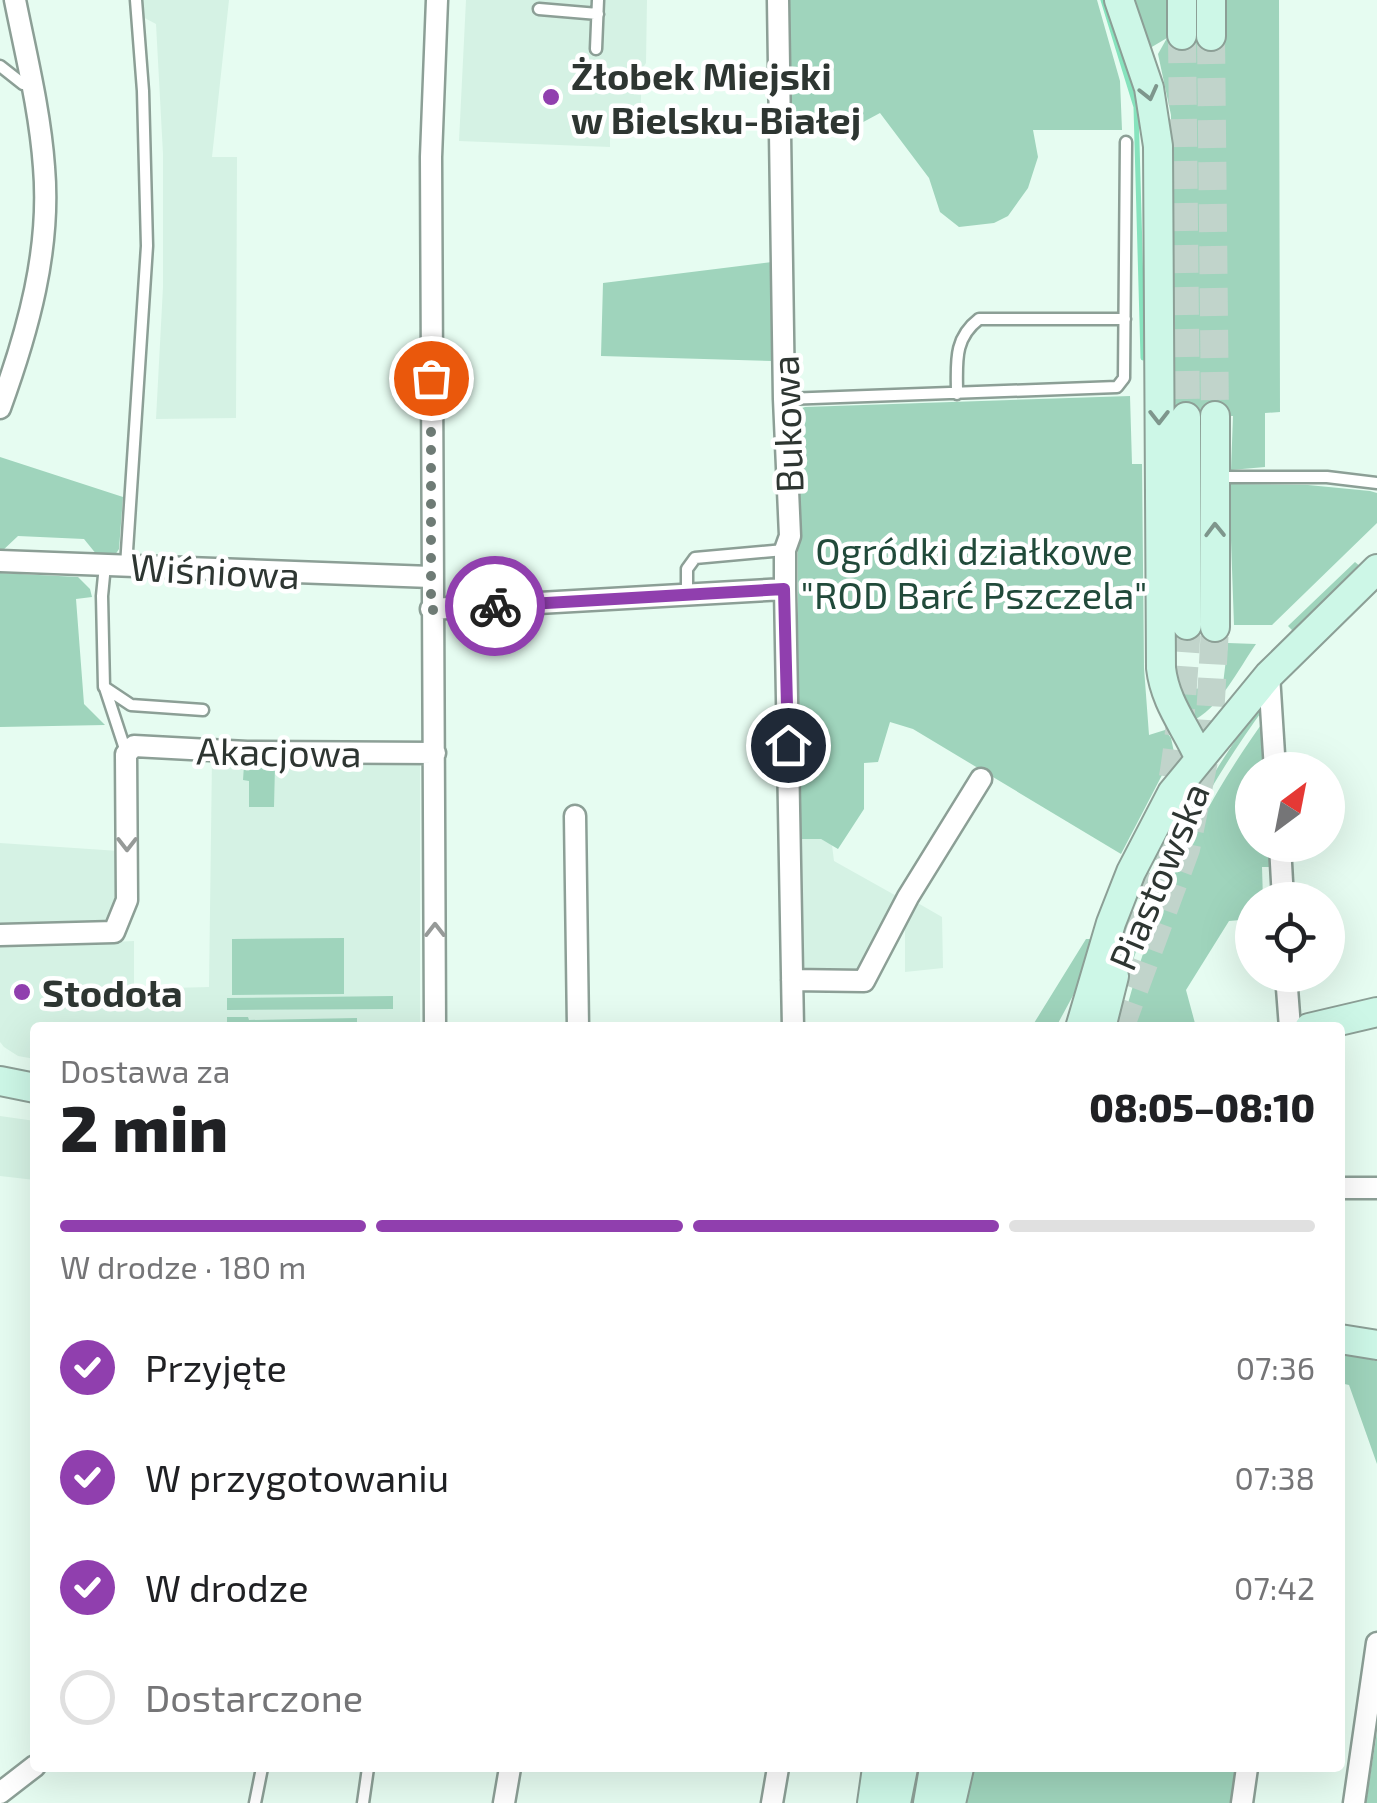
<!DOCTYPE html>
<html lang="pl">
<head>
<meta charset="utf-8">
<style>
  body { margin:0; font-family:"Exo 2",sans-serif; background:#f2f2f2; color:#202124; height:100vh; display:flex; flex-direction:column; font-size:38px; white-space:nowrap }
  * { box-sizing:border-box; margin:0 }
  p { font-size:32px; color:#757577 }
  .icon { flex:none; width:55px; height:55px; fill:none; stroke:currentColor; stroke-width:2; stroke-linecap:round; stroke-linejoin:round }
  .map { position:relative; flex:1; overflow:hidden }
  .panel { position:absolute; left:30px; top:1022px; width:1315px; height:750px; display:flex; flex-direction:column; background:#fff; border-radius:10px; box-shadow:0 10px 40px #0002 }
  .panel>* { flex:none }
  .needle { width:65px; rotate:32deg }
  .fabs { position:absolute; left:1235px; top:752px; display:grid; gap:20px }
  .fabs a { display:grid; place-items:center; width:110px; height:110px; border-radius:50%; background:#fff; box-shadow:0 10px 40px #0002; font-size:50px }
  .pin { position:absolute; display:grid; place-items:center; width:85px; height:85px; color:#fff; margin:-42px; border:5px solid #fff; border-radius:50%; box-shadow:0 2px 10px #0007 }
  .courier { position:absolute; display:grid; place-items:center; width:100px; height:100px; margin:-50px; border:8px solid #903fae; border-radius:50%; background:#fff; color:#222; box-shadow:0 2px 12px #0007 }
  .summary em { font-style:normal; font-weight:800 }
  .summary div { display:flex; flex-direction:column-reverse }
  .summary { display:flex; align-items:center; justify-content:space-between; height:170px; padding:0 30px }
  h1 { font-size:65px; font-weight:800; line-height:75px }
  .bar { display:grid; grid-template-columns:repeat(4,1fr); gap:15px 10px; align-content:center; height:120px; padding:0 30px }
  .bar i { height:12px; border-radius:8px; background:#e0e0e0 }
  .bar .current { background:#903fae }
  .bar p { grid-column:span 4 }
  ol { padding:0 30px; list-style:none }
  li { display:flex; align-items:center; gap:30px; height:110px }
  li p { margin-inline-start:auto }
  li .icon { padding:10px; border-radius:50%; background:#903fae; color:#fff; stroke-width:4 }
  li:last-child { color:#757577 }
  li i { width:55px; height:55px; border:5px solid #e0e0e0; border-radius:50% }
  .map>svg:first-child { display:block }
  .built { fill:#d5f2e4 }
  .green { fill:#9fd4bc }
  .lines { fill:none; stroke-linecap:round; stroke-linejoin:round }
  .stream { stroke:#86e3bd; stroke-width:5 }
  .secondary-tunnel { stroke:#c1d4cb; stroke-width:28; stroke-dasharray:28 14; stroke-linecap:butt }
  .lane-casing { stroke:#8c9f96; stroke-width:15 }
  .street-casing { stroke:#8c9f96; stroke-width:25 }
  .secondary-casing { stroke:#8c9f96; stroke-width:32 }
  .lane { stroke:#fff; stroke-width:10 }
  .street { stroke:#fff; stroke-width:20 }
  .secondary { stroke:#cdf7e7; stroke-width:28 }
  .oneway { stroke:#7e968c }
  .oneway2 { stroke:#969a98 }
  .done { stroke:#6e7b75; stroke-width:10; stroke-dasharray:0 18 }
  .route { stroke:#903fae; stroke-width:12 }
  .poi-dot { fill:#903fae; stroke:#fff; stroke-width:4 }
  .labels { text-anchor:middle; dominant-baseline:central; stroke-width:9; stroke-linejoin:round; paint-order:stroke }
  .poi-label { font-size:38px; font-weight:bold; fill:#2e3632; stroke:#fff; text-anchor:start }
  .street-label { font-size:38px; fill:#2e3632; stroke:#fff }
  .park-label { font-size:38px; fill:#214a3a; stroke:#fff }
</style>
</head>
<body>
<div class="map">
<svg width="1377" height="1803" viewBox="0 0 1377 1803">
  <rect width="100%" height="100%" fill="#e6fcf1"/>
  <path class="built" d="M140 0H229L212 157H237L236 418 156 419 163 287V154L156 24 141 16Z
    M466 0H647L646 63 642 69 640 125H610V147L459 141Z
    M212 758 420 761V1027L35 1028V1059L18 1056 4 1047 0 1042V947L134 941V989L209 987Z
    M797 839H821L832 845 834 861 900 898 857 969H800Z
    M0 843 119 851 117 899 109 922 0 926Z
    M916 902 942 917 943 968 905 972V920Z
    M0 1116 35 1121V1180L0 1176Z"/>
  <path class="green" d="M785 0H1097L1120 81 1122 130H1033L1038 157 1028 188 1008 216 994 223 959 227 940 212 929 178 880 113 841 134 803 129 791 133Z
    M1130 0H1173L1174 36 1225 35V0H1279L1280 412 1265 413V467L1231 470 1233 416H1173L1171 115 1158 54 1167 38 1145 51Z
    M772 262V361L601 356 603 283Z
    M1130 396 1132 464H1142L1144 668 1149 735 1165 730 1171 738 1174 752 1121 854 913 729 890 722 878 762 864 763V809L838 849 821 839H799L797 410 805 407Z
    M0 457 123 497 119 549 115 555H97L84 539 18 536 0 553Z
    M1229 484 1308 485 1370 491 1377 493V523L1272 625H1234Z
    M1355 562 1361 567 1293 631 1288 626Z
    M0 573 78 577 90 589 92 597 76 599 84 704 105 725 0 727Z
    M1228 643 1256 644C1239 668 1219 710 1190 722L1170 688 1215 689 1223 684Z
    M1259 706 1265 707C1191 808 1145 908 1113 1027 1125 916 1195 796 1259 706Z
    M1266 718 1268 770H1252V845H1272L1273 867H1262L1263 900H1252V919L1229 921 1186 990 1196 1027 1122 1028C1148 916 1199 810 1266 718Z
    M244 765 275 766 274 807H249V781L243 780Z
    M344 938V994L232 995V939Z
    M1086 939H1093L1076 990 1056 1027 1031 1028Z
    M393 996V1009L227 1010V998Z
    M227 1017H248L249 1020 357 1018V1022L227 1026Z
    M1340 1353 1377 1361V1464L1349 1385 1340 1383Z
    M1377 1732V1803H1366Z
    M973 1768H1241L1236 1803H965Z"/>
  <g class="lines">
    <path class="stream" d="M1103 0 1136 107 1143 358"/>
    <path class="secondary-tunnel" d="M1182 35 1186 417
      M1211 36 1215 416
      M1106 976C1124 933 1143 891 1157 847 1179 775 1182 700 1187 625
      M1120 1028 1186 849 1209 736 1215 627"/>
    <g class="lane-casing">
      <path id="lane" d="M539 9 598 14
        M596 49 598 0
        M0 66 23 84 33 85
        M957 394C957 363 953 339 979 319H1125
        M785 399 1117 387 1124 378 1126 142
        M1216 477H1327L1377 483
        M105 565 102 596 104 687 131 705 203 710
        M126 566 147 246 143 91 136 0
        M687 595V569L695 558 784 550
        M105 688 126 752
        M255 1803 262 1768
        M363 1803 368 1768"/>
    </g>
    <g class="street-casing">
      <path id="street" d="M778 0 784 399 790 536 785 550V589L793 1028
        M0 408C28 331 51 250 44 167 40 111 26 55 15 0
        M0 561 431 577
        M431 609 785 589
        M1269 675 1275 770
        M575 816 578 1028
        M1280 845 1283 900
        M0 935 114 932 127 900 126 754 134 746 247 752 435 753
        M1286 975 1290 1028
        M792 980 864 981 908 897 981 779
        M435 1028 431 157 437 0
        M1340 1188H1377
        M0 1793 35 1766
        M504 1803 510 1768
        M772 1803 778 1768
        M1242 1803 1247 1768
        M1354 1803 1377 1643"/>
    </g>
    <g class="secondary-casing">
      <path id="secondary" d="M1119 0 1149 88 1158 146 1161 668C1165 703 1186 727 1200 759
        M1211 0V36
        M1182 35V0
        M1215 416V627
        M1186 417 1187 625
        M1080 1028 1111 923 1131 872 1172 793 1269 675 1377 569
        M1101 1028 1114 976
        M1309 1028 1377 1012
        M0 1081 35 1088
        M1340 1339 1377 1345
        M872 1803 877 1768
        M896 1803 903 1768
        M928 1803 934 1768
        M951 1803 959 1768"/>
    </g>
    <use href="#lane" class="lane"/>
    <use href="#street" class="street"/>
    <use href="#secondary" class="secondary"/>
  </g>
  <defs><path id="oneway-chevron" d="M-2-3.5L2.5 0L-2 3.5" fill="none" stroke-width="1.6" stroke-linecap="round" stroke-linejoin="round" transform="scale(2.5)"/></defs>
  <g class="oneway">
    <use href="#oneway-chevron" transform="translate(1149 93) rotate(76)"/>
    <use href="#oneway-chevron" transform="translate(1159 417) rotate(90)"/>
    <use href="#oneway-chevron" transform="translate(1215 530) rotate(-91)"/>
  </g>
  <g class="oneway2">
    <use href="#oneway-chevron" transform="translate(127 844) rotate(90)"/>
    <use href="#oneway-chevron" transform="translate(435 930) rotate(-90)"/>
  </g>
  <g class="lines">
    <path class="done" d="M431 378V610L495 606"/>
    <path class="route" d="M495 606 784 589 788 745"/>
  </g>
  <g class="poi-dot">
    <circle cx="551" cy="97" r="10"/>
    <circle cx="22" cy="992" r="10"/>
  </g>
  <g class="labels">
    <g class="poi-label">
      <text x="571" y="75">Żłobek Miejski<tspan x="571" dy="44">w Bielsku-Białej</tspan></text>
      <text x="42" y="992">Stodoła</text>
    </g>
    <g class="street-label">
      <text transform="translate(786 424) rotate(-92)">Bukowa</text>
      <text transform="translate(215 570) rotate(3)">Wiśniowa</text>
      <text transform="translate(279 751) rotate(1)">Akacjowa</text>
      <text transform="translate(1158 876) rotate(-67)">Piastowska</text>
    </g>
    <g class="park-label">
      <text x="974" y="550">Ogródki działkowe<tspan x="974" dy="44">"ROD Barć Pszczela"</tspan></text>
    </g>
  </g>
</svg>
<div class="fabs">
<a><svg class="needle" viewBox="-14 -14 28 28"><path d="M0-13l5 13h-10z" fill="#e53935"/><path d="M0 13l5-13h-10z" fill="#757577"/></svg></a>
<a><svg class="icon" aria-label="locate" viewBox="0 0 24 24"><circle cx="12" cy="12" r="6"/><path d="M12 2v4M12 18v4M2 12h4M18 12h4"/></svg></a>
</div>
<div class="pin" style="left:431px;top:378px;background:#ea580c"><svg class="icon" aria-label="bag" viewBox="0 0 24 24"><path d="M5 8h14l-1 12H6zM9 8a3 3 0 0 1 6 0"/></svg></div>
<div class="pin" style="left:788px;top:745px;background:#1f2937"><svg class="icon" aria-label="home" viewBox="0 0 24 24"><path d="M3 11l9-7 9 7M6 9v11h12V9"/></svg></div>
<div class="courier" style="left:495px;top:606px"><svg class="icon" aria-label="bike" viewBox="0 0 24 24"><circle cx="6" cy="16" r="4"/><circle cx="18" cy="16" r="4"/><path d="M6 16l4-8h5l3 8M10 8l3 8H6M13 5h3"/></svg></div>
<section class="panel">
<div class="summary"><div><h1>2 min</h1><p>Dostawa za</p></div><em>08:05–08:10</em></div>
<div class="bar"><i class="current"></i><i class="current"></i><i class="current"></i><i></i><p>W drodze · 180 m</p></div>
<ol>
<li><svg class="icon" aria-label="check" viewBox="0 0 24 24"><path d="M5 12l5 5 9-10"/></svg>Przyjęte<p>07:36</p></li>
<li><svg class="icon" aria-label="check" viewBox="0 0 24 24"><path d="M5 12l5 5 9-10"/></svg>W przygotowaniu<p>07:38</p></li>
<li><svg class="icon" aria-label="check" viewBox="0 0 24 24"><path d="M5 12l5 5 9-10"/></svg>W drodze<p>07:42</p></li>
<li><i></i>Dostarczone</li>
</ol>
</section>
</div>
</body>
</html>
